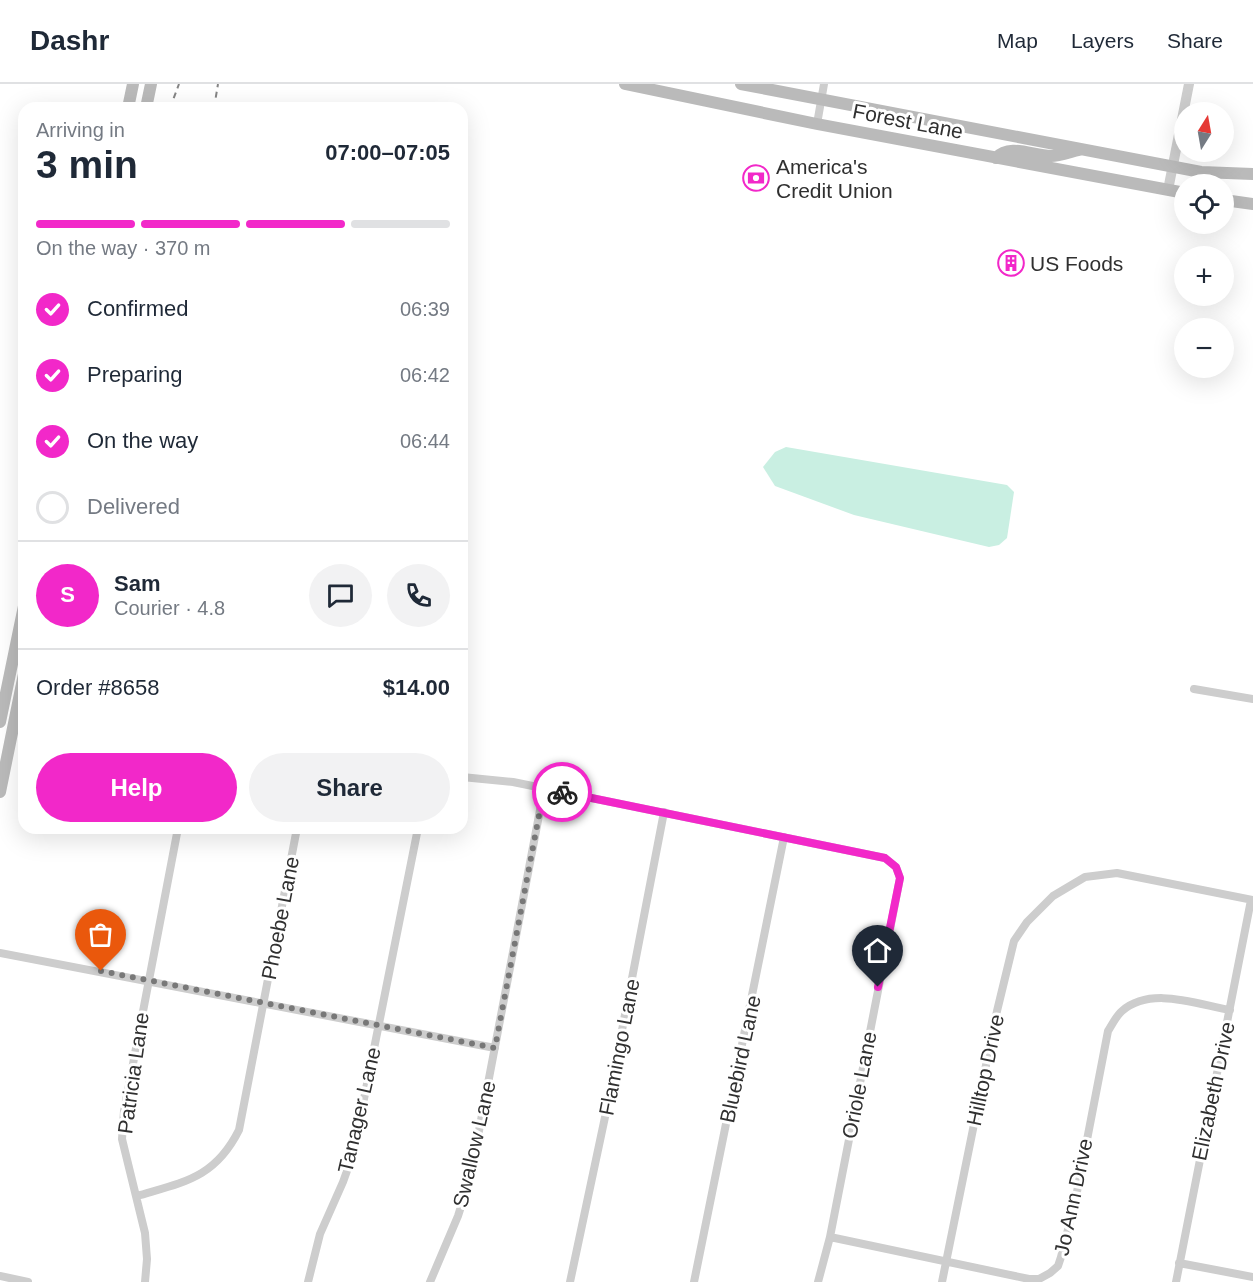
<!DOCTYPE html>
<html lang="en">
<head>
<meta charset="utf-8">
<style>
  body { margin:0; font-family:Arial,sans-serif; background:#f2f2f3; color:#1f2937; height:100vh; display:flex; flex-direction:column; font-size:22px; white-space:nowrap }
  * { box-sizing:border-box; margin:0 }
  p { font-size:20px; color:#747a83 }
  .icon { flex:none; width:33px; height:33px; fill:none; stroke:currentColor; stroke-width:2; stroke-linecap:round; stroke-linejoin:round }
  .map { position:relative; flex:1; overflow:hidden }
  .sheet { position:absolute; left:18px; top:18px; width:450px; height:732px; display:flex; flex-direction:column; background:#fff; border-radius:18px; box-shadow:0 6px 24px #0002 }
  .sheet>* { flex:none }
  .needle { width:39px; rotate:11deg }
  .fabs { position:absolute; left:1174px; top:18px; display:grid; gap:12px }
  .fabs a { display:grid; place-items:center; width:60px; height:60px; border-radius:50%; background:#fff; box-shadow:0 6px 24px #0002; font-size:30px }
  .pin { position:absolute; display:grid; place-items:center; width:51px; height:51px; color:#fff; margin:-62px -26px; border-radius:50% 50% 50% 0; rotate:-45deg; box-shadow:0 0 6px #0007 }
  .pin .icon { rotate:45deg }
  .courier { position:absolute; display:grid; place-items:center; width:60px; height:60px; margin:-30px; border:4px solid #f228c9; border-radius:50%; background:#fff; color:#222; box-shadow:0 2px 8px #0007 }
  .summary em { font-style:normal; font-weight:600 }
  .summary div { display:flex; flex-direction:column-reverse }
  .summary { display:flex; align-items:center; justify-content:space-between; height:102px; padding:0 18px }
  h1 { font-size:39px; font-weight:600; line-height:45px }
  .bar { display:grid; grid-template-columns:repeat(4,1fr); gap:9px 6px; align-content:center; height:72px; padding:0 18px }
  .bar i { height:8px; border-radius:4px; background:#e0e1e3 }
  .bar .on { background:#f228c9 }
  .bar p { grid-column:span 4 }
  .line { display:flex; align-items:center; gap:15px; padding:0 18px; border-top:2px solid #e0e1e3 }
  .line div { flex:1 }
  .round { display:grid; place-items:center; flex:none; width:63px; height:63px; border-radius:32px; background:#f2f2f3 }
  ol { padding:0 18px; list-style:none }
  li { display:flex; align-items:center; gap:18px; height:66px }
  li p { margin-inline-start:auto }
  li .icon { padding:6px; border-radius:50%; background:#f228c9; color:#fff; stroke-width:4 }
  li:last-child { color:#747a83 }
  li i { width:33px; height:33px; border:3px solid #e0e1e3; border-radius:50% }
  .primary-button { display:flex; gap:12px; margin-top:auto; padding:12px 18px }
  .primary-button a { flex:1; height:69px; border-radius:36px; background:#f228c9; color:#fff; font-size:24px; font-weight:600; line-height:69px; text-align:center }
  .primary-button a+a { background:#f2f2f3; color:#1f2937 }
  header { display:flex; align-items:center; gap:36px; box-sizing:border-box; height:84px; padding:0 30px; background:#fff; border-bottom:2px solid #e0e1e3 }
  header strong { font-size:28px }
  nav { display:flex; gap:33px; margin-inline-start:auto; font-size:21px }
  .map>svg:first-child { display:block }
  .water { fill:#c9efe2 }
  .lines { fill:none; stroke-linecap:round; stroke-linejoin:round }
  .minor { stroke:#cdcdcd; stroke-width:8 }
  .tertiary { stroke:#cdcdcd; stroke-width:10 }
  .secondary { stroke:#bababa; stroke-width:12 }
  .rail { stroke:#858585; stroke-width:2; stroke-dasharray:6 4.5; stroke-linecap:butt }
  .done { stroke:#787878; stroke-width:6; stroke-dasharray:0 10.8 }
  .route { stroke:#f228c9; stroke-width:8 }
  .labels { text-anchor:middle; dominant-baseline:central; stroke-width:6; stroke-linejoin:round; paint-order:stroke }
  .street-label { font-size:21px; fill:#303030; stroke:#fff }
  .poi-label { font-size:21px; fill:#303030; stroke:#fff; text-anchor:start }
</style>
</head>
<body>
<header>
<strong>Dashr</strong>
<nav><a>Map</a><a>Layers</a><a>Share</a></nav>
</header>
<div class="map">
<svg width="1253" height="1198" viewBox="0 0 1253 1198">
  <rect width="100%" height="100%" fill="#fff"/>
  <path class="water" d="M786 363 1007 401 1014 408 1007 454 999 461 989 463 854 431 775 402 763 383 775 368Z"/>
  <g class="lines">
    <path class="minor" d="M817 40 824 0
      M1194 605 1253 615
      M462 693 513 698 885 774 896 783 900 794 830 1153 818 1198
      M0 869 495 964
      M137 1112C184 1098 215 1094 239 1046L297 744
      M830 1153 1029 1195H1039L1050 1189 1058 1182 1061 1173 1075 1118 1108 947C1112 941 1116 932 1122 927 1151 902 1196 920 1230 926
      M1179 1179 1253 1193
      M0 1192 28 1198
      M145 1198 147 1175 145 1149 122 1055 124 1027 178 744
      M308 1198 320 1150 343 1098 353 1070 418 744
      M430 1198 458 1132 470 1094 544 705
      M570 1198 608 1019 664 728
      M694 1198 784 753
      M942 1198 997 927 1014 857 1027 838 1053 812 1085 793 1117 789 1253 816
      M1176 1198 1251 816"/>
    <path class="tertiary" d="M1168 106 1189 0"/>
    <path class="secondary" d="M625 0 817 40 1185 109
      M741 0 1201 88 1253 90
      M128 24 133 0
      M146 24 151 0
      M996 74C1010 59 1033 72 1051 72 1060 72 1070 68 1079 66
      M1224 116 1253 120
      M0 638 24 522
      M0 708 24 590"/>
    <path class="rail" d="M170 24 179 0
      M214 24 218 0"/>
  </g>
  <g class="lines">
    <path class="done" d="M101 887 495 964 544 705 562 708"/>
    <path class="route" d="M562 708 885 774 896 783 900 794 878 903"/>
  </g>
  <defs>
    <g id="bank-ring" transform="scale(1.35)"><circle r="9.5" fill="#fff" stroke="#f228c9" stroke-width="1.5"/><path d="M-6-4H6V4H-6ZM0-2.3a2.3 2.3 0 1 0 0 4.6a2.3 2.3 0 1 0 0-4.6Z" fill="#f228c9"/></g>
    <g id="building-ring" transform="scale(1.35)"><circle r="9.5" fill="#fff" stroke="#f228c9" stroke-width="1.5"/><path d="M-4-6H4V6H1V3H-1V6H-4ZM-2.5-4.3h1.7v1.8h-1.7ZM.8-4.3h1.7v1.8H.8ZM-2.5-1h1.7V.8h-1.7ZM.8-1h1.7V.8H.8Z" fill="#f228c9"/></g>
  </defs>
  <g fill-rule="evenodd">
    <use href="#bank-ring" x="756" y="94"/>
    <use href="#building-ring" x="1011" y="179"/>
  </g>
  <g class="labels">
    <g class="street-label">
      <text transform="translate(908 37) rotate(11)">Forest Lane</text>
      <text transform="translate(280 834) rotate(-79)">Phoebe Lane</text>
      <text transform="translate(619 963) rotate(-79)">Flamingo Lane</text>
      <text transform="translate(740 975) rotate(-78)">Bluebird Lane</text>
      <text transform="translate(985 986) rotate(-78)">Hilltop Drive</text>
      <text transform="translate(133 989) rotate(-82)">Patricia Lane</text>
      <text transform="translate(859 1001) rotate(-79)">Oriole Lane</text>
      <text transform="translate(1213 1007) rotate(-78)">Elizabeth Drive</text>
      <text transform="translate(359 1026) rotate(-77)">Tanager Lane</text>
      <text transform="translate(474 1060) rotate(-77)">Swallow Lane</text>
      <text transform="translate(1073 1113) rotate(-78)">Jo Ann Drive</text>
    </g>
    <g class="poi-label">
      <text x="776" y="82">America's<tspan x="776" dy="24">Credit Union</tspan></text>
      <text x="1030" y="179">US Foods</text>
    </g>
  </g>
</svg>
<div class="fabs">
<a><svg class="needle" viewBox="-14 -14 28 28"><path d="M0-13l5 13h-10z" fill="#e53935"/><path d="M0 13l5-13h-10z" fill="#747a83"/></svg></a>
<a><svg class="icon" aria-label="locate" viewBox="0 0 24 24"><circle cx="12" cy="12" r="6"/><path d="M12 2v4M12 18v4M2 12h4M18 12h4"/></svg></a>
<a>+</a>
<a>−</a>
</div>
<div class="pin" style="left:101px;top:887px;background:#ea580c"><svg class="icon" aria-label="bag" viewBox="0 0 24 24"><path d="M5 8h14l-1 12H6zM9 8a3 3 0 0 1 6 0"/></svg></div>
<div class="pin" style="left:878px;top:903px;background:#1f2937"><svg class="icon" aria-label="home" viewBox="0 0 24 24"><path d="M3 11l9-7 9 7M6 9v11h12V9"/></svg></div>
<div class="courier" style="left:562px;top:708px"><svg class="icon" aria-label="bike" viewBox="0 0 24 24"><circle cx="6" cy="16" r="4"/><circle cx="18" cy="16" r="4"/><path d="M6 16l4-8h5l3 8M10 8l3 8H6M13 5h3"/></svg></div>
<section class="sheet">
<div class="summary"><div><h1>3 min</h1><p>Arriving in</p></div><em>07:00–07:05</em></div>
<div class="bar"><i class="on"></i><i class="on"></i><i class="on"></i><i></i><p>On the way · 370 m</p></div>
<ol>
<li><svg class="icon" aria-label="check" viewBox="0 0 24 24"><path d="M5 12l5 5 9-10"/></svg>Confirmed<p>06:39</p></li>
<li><svg class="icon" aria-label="check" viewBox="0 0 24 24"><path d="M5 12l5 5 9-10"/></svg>Preparing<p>06:42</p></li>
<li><svg class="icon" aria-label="check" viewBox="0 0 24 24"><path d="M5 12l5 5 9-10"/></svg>On the way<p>06:44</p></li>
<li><i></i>Delivered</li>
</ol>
<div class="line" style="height:108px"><b class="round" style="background:#f228c9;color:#fff">S</b><div><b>Sam</b><p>Courier · 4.8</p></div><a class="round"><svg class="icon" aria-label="chat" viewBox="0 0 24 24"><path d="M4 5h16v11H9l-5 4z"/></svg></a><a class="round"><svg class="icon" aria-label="phone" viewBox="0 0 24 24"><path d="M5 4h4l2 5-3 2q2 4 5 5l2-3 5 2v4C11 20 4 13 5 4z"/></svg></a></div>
<div class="line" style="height:78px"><div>Order #8658</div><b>$14.00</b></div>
<div class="primary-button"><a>Help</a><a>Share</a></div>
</section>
</div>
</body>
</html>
